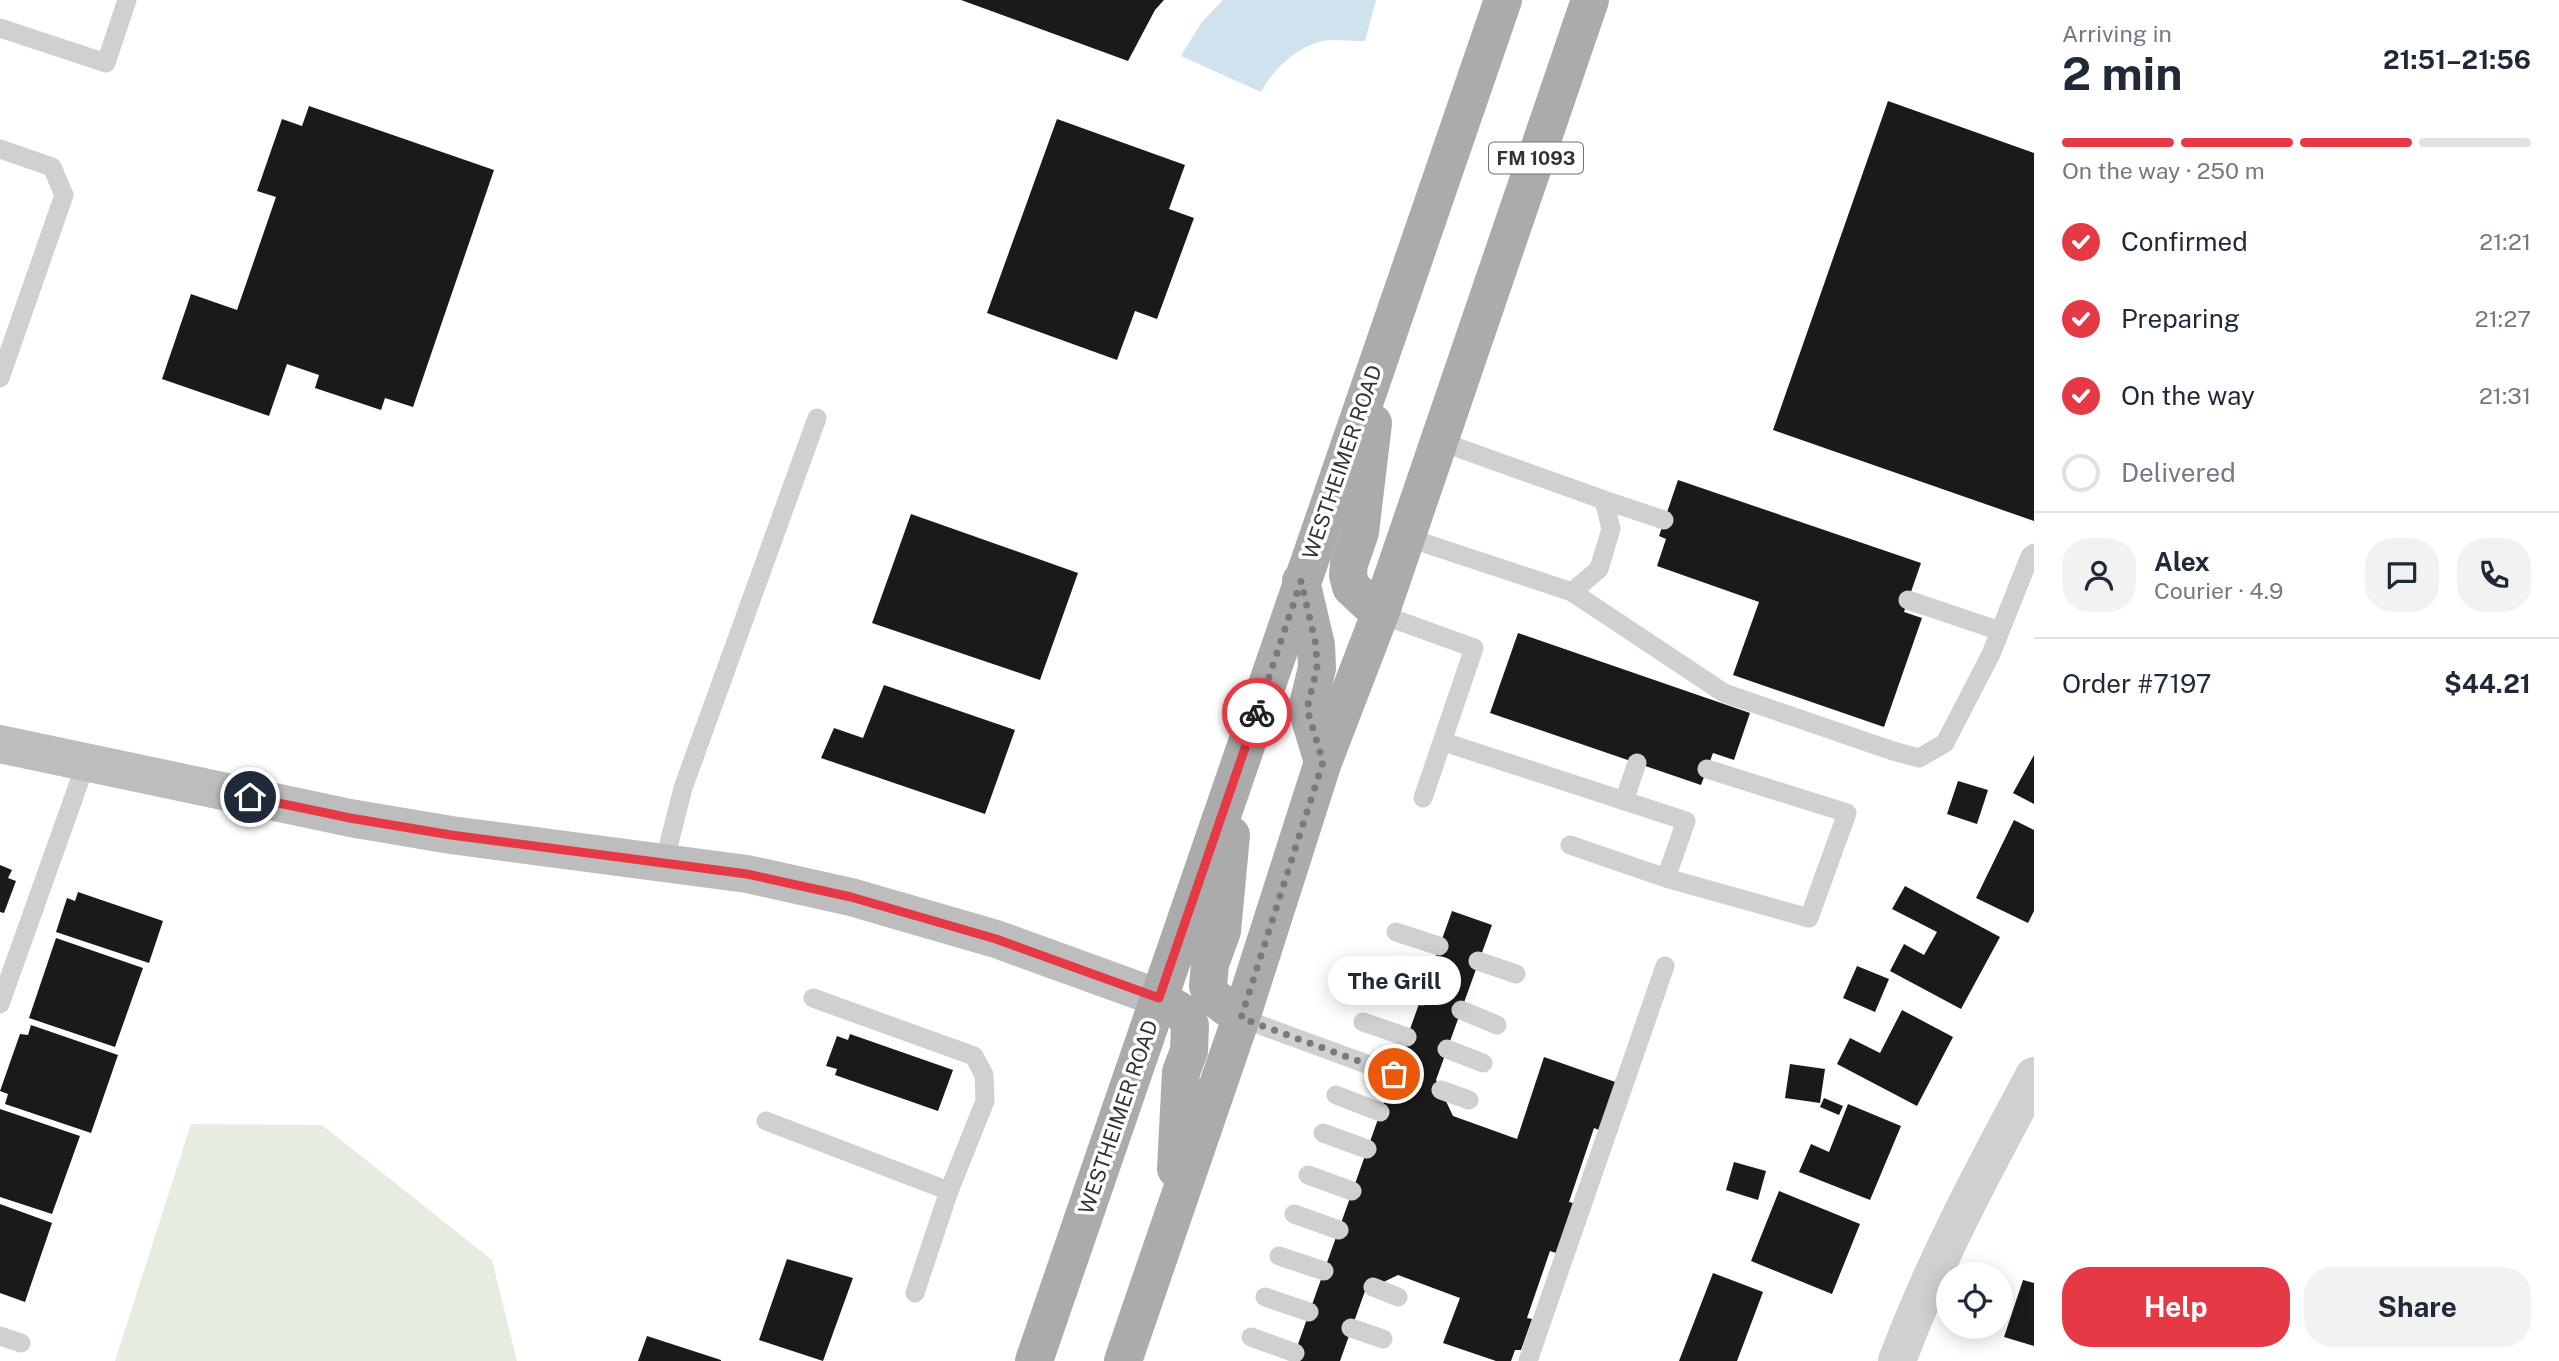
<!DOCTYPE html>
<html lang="en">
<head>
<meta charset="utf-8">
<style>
  body { margin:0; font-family:"Public Sans",sans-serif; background:#f2f2f3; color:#1f2937; height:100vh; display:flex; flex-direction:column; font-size:26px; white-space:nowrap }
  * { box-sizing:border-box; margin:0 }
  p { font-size:23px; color:#747a83 }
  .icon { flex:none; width:38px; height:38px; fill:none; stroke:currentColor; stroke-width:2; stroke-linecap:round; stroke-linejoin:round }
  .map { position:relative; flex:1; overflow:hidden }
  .details { display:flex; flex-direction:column; background:#fff; width:525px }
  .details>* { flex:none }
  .fabs { position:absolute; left:1936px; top:1262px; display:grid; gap:14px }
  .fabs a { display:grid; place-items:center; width:77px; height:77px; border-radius:50%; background:#fff; box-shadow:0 4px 18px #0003; font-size:35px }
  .pin { position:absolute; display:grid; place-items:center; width:60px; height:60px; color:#fff; margin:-30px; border:4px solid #fff; border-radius:50%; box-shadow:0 2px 7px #0007 }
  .courier { position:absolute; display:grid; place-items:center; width:70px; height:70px; margin:-35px; border:5px solid #e63946; border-radius:50%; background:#fff; color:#222; box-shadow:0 2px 9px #0007 }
  .bubble { position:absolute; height:49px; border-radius:24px; background:#fff; box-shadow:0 4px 18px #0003; font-size:23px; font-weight:700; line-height:49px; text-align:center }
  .head em { font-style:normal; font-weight:700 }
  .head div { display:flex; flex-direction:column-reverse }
  .head { display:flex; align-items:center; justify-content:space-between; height:119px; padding:0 28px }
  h1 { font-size:46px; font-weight:700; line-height:52px }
  .bar { display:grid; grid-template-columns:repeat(4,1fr); gap:10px 7px; align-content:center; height:84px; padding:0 28px }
  .bar i { height:9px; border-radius:5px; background:#e0e1e3 }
  .bar .active { background:#e63946 }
  .bar p { grid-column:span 4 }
  .line { display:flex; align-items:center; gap:18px; padding:0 28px; border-top:2px solid #e0e1e3 }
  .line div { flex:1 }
  .round { display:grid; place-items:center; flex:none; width:74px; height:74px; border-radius:28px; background:#f2f2f3 }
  ol { padding:0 28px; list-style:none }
  li { display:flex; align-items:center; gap:21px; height:77px }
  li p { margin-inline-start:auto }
  li .icon { padding:7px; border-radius:50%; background:#e63946; color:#fff; stroke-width:4 }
  li:last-child { color:#747a83 }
  li i { width:38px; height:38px; border:4px solid #e0e1e3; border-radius:50% }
  .action { display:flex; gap:14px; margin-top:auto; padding:14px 28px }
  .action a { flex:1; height:80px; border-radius:28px; background:#e63946; color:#fff; font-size:28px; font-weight:700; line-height:80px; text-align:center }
  .action a+a { background:#f2f2f3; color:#1f2937 }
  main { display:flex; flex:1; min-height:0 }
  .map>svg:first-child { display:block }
  .green { fill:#e6ecdf }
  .water { fill:#cfe2ee }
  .building { fill:#1a1a1a }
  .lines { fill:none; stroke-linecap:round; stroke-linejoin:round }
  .lane { stroke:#d0d0d0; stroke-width:19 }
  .street { stroke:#d0d0d0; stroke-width:38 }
  .secondary { stroke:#bdbdbd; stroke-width:38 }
  .primary { stroke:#ababab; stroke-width:38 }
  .done { stroke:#7a7a7a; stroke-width:7; stroke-dasharray:0 12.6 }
  .route { stroke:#e63946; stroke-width:9 }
  .labels { text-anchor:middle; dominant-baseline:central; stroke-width:7; stroke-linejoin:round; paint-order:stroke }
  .shield { fill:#fff; stroke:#707070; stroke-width:2 }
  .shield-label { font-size:19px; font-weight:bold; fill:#333 }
  .street-label { font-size:21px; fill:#333; stroke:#fff }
</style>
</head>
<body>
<main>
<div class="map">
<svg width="2034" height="1361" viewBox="0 0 2034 1361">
  <rect width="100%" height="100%" fill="#fff"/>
  <path class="green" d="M191 1124 322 1125 492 1260 517 1361H115Z"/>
  <path class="water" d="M1223 0H1376L1365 41C1354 41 1342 40 1331 40 1302 42 1274 67 1261 92L1181 56 1201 23Z"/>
  <path class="building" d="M961 0H1164L1155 10 1128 61Z
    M1888 101 2034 153V521L1773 430Z
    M309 106 494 170 413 407 385 398 381 410 315 388 319 375 287 364 269 416 162 379 191 294 237 310 276 197 257 191 282 119 302 126Z
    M1057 119 1185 165 1169 209 1194 218 1157 319 1135 311 1117 360 987 313Z
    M1678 480 1921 563 1904 612 1922 618 1884 727 1733 675 1759 602 1657 566 1666 539 1659 536Z
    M911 514 1078 573 1040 680 872 623Z
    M1518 633 1750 713 1734 760 1713 753 1701 785 1490 713Z
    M884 685 1015 730 985 814 821 758 834 728 863 738Z
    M2034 755V804L2013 793Z
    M1958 781 1988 790 1977 824 1947 814Z
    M2014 820 2034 830V911L2028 923 1976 898Z
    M0 865 12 870 8 878 16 881 4 913 0 912Z
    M1905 886 2000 937 1961 1009 1890 971 1904 944 1924 955 1937 932 1892 909Z
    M78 892 163 921 149 963 56 932 67 898 75 901Z
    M1452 911 1492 925 1436 1080 1453 1116 1517 1139 1544 1057 1621 1084 1604 1132 1594 1128 1569 1202 1577 1204 1559 1254 1550 1251 1527 1318 1532 1319 1521 1350H1515L1511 1361H1496L1443 1343 1460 1298 1398 1275 1365 1291 1340 1361H1292Z
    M56 938 143 968 115 1047 29 1018Z
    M1857 966 1889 979 1875 1012 1843 998Z
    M1902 1010 1953 1037 1917 1106 1837 1064 1850 1038 1880 1053Z
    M31 1025 118 1055 91 1133 5 1104 8 1094 0 1091 20 1034 28 1035Z
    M850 1034 953 1070 938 1111 835 1075 837 1069 826 1066 837 1036 848 1040Z
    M1790 1064 1825 1069 1820 1103 1785 1098Z
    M1824 1098 1843 1106 1839 1115 1820 1107Z
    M1848 1104 1901 1126 1870 1200 1799 1172 1811 1144 1829 1152Z
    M0 1109 80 1136 52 1214 0 1197Z
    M1734 1162 1766 1171 1758 1200 1726 1190Z
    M1779 1191 1860 1224 1832 1294 1751 1261Z
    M0 1204 52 1223 25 1302 0 1293Z
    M787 1259 853 1278 823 1361 759 1340Z
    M1713 1273 1763 1292 1737 1361H1679Z
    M2023 1280 2034 1283V1346L2004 1337Z
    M647 1336 721 1360V1361H638Z"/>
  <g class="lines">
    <path class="lane" d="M0 28 106 63 127 0
      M0 149 52 167 64 195 0 378
      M1604 500 1664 520
      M1406 537 1572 592 1599 569 1611 529 1604 500 1439 441
      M1572 592 1724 693 1893 751 1919 758 1945 743 1991 654 2030 556 2034 553
      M1908 600 2000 631
      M1380 614 1474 648 1423 798
      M1444 742 1686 821 1666 878 1570 845
      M1624 801 1637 763
      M664 863 683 788 817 418
      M1666 878 1809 918 1847 813 1707 769
      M1396 932 1439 946
      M1478 961 1516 974
      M1378 980 1422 996
      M813 998 974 1056 984 1075 985 1101 949 1191 915 1293
      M0 1004 86 763
      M1461 1010 1497 1025
      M1241 1018 1394 1074
      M1363 1022 1407 1037
      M1447 1049 1483 1063
      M1441 1090 1469 1100
      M1336 1095 1380 1112
      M766 1121 949 1191
      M1323 1133 1367 1149
      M1308 1175 1352 1191
      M1294 1214 1339 1230
      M1279 1256 1324 1271
      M1373 1287 1398 1297
      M1265 1297 1309 1312
      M1351 1328 1383 1339
      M0 1336 21 1343
      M1251 1337 1295 1353
      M1528 1361 1665 966"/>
    <path class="street" d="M1897 1361C1934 1262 1984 1169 2034 1076"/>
    <path class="secondary" d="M0 744 350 818 451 835 747 874 851 897 996 939 1159 998"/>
    <path class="primary" d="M1373 423 1360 532 1349 564 1348 575 1351 587 1380 614
      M1301 581 1316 645 1317 668 1307 709 1323 762
      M1231 835 1222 931 1210 964 1208 986 1212 996 1241 1018
      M1159 998 1183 1013 1190 1025 1189 1051 1181 1072 1176 1169
      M1034 1361 1503 0
      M1123 1361 1241 1018 1323 762 1380 614 1590 0"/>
  </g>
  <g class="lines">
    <path class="done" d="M1257 713 1301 581 1316 645 1317 668 1307 709 1323 762 1241 1018 1394 1074"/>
    <path class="route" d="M250 797 350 818 451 835 747 874 851 897 996 939 1159 998 1257 713"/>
  </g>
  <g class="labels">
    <rect class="shield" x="1489" y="142.5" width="94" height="31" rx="5"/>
    <g class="shield-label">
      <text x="1536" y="158">FM 1093</text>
    </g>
    <g class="street-label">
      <text transform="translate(1342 462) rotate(-71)">WESTHEIMER ROAD</text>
      <text transform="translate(1118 1117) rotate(-71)">WESTHEIMER ROAD</text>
    </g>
  </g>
</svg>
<div class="fabs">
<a><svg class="icon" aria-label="locate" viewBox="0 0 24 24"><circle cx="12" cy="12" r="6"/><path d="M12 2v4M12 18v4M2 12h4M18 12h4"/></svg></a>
</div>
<div class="pin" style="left:1394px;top:1074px;background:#ea580c"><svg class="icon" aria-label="bag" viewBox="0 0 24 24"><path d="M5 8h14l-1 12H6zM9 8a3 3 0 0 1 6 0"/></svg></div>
<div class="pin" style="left:250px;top:797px;background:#1f2937"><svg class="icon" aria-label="home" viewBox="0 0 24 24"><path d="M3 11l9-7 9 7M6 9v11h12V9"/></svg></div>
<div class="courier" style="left:1257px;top:713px"><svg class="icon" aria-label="bike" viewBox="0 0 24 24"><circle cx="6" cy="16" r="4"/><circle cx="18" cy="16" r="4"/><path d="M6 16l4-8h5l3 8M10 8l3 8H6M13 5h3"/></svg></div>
<div class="bubble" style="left:1328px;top:956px;width:133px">The Grill</div>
</div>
<section class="details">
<div class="head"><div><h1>2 min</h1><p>Arriving in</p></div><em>21:51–21:56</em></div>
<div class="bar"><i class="active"></i><i class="active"></i><i class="active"></i><i></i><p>On the way · 250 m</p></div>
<ol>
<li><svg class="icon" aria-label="check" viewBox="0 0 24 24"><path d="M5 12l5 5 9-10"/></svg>Confirmed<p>21:21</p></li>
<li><svg class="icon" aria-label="check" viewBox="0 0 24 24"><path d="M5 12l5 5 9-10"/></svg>Preparing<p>21:27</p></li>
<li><svg class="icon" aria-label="check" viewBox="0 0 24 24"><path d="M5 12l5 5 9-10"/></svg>On the way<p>21:31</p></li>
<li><i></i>Delivered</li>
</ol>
<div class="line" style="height:126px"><a class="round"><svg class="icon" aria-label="person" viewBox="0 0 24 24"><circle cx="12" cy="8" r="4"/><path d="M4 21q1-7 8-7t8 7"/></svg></a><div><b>Alex</b><p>Courier · 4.9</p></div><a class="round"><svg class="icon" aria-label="chat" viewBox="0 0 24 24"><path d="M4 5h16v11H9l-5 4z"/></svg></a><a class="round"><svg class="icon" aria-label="phone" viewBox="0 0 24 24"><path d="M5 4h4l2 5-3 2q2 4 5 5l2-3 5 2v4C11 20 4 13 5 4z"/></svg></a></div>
<div class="line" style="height:91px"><div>Order #7197</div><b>$44.21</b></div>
<div class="action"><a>Help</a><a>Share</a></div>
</section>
</main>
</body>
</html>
